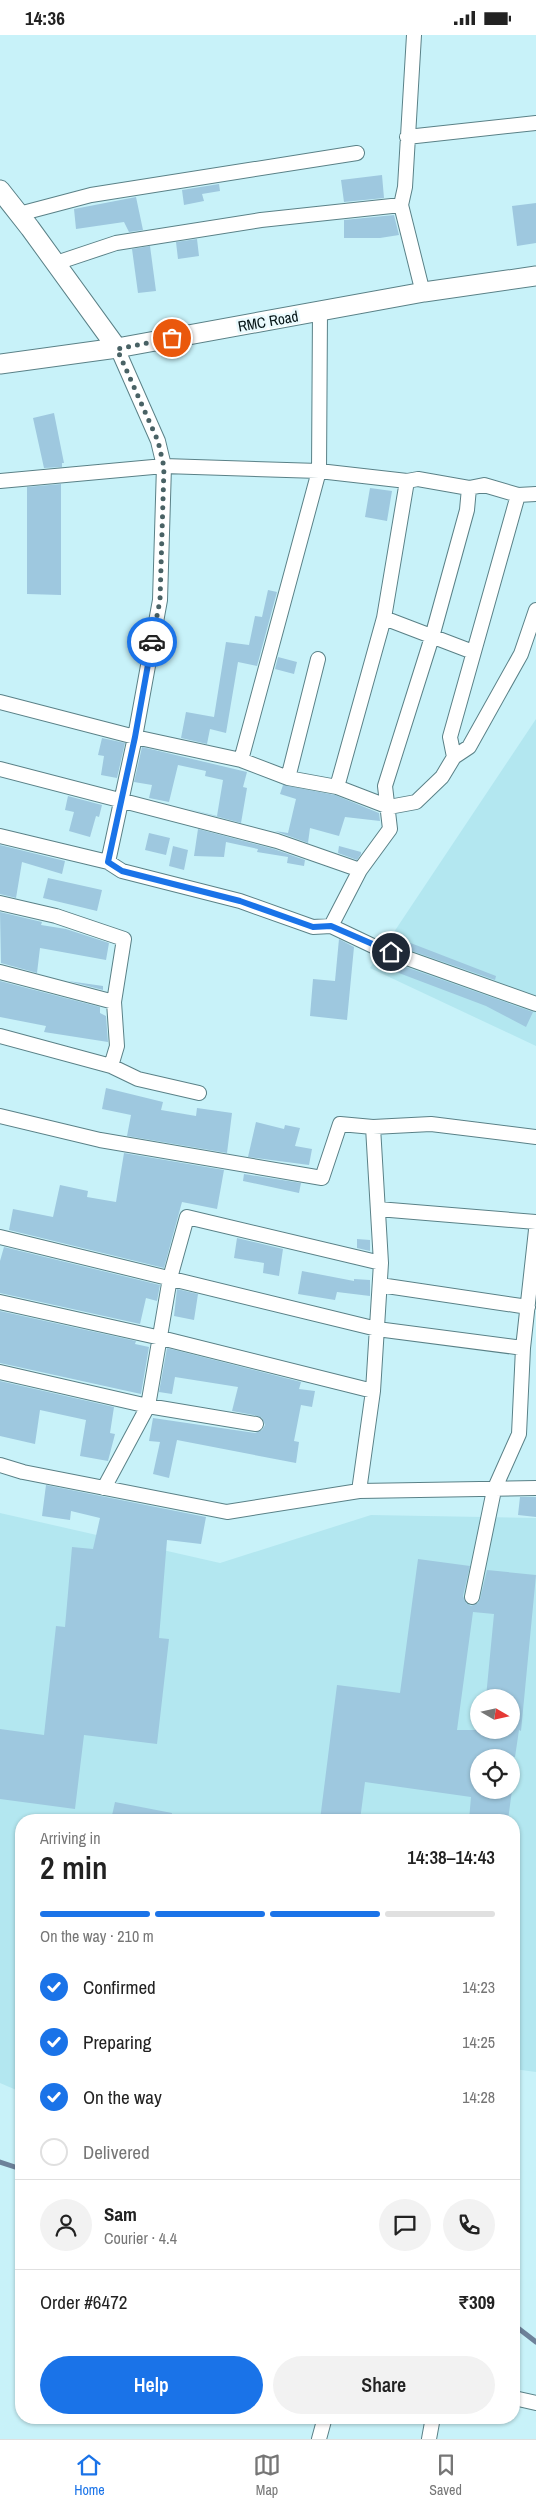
<!DOCTYPE html>
<html lang="en">
<head>
<meta charset="utf-8">
<style>
  body { margin:0; font-family:"Archivo Narrow",sans-serif; background:#f2f2f2; color:#222; height:100vh; display:flex; flex-direction:column; font-size:19px; white-space:nowrap }
  * { box-sizing:border-box; margin:0 }
  p { font-size:16px; color:#767676 }
  .icon { flex:none; width:28px; height:28px; fill:none; stroke:currentColor; stroke-width:2; stroke-linecap:round; stroke-linejoin:round }
  .map { position:relative; flex:1; overflow:hidden }
  .side { position:absolute; left:15px; top:1779px; width:505px; height:610px; display:flex; flex-direction:column; background:#fff; border-radius:20px; box-shadow:0 1px 4px #0004 }
  .side>* { flex:none }
  .needle { width:32px; rotate:99deg }
  .buttons { position:absolute; left:470px; top:1654px; display:grid; gap:10px }
  .buttons a { display:grid; place-items:center; width:50px; height:50px; border-radius:50%; background:#fff; box-shadow:0 1px 4px #0004; font-size:25px }
  .pin { position:absolute; display:grid; place-items:center; width:42px; height:42px; color:#fff; margin:-21px; border:2px solid #fff; border-radius:50%; box-shadow:0 1px 5px #0007 }
  .courier { position:absolute; display:grid; place-items:center; width:50px; height:50px; margin:-25px; border:4px solid #1a73e8; border-radius:50%; background:#fff; color:#222; box-shadow:0 1px 6px #0007 }
  .summary em { font-style:normal; font-weight:600 }
  .summary div { display:flex; flex-direction:column-reverse }
  .summary { display:flex; align-items:center; justify-content:space-between; height:85px; padding:0 25px }
  h1 { font-size:32px; font-weight:600; line-height:38px }
  .bar { display:grid; grid-template-columns:repeat(4,1fr); gap:8px 5px; align-content:center; height:60px; padding:0 25px }
  .bar i { height:6px; border-radius:4px; background:#e0e0e0 }
  .bar .active { background:#1a73e8 }
  .bar p { grid-column:span 4 }
  .line { display:flex; align-items:center; gap:12px; padding:0 25px; border-top:1px solid #e0e0e0 }
  .line div { flex:1 }
  .round { display:grid; place-items:center; flex:none; width:52px; height:52px; border-radius:26px; background:#f2f2f2 }
  ol { padding:0 25px; list-style:none }
  li { display:flex; align-items:center; gap:15px; height:55px }
  li p { margin-inline-start:auto }
  li .icon { padding:5px; border-radius:50%; background:#1a73e8; color:#fff; stroke-width:4 }
  li:last-child { color:#767676 }
  li i { width:28px; height:28px; border:2px solid #e0e0e0; border-radius:50% }
  .action { display:flex; gap:10px; margin-top:auto; padding:10px 25px }
  .action a { flex:1; height:58px; border-radius:30px; background:#1a73e8; color:#fff; font-size:20px; font-weight:600; line-height:58px; text-align:center }
  .action a+a { background:#f2f2f2; color:#222 }
  .status { display:flex; justify-content:space-between; align-items:center; height:35px; padding:0 25px; background:#fff; direction:ltr }
  .status svg { height:14px; fill:currentColor }
  .tab-bar { display:flex; justify-content:space-around; align-items:center; height:70px; border-top:1px solid #e0e0e0; background:#fff; font-size:14px; color:#767676 }
  .tab-bar a { display:grid; justify-items:center; gap:2px }
  .tab-bar .active { color:#1a73e8 }
  .map>svg:first-child { display:block }
  .built { fill:#b3e7f0; fill-rule:evenodd }
  .lines { fill:none; stroke-linecap:round; stroke-linejoin:round }
  .stream { stroke:#6d829a; stroke-width:5 }
  .building { fill:#9ec8df; fill-rule:evenodd }
  .street-casing { stroke:#5a8187; stroke-width:16 }
  .secondary-casing { stroke:#5a8187; stroke-width:21 }
  .street { stroke:#fff; stroke-width:14 }
  .secondary { stroke:#fff; stroke-width:19 }
  .done { stroke:#496265; stroke-width:5; stroke-dasharray:0 9 }
  .route { stroke:#1a73e8; stroke-width:6 }
  .labels { text-anchor:middle; dominant-baseline:central; stroke-width:5; stroke-linejoin:round; paint-order:stroke }
  .street-label { font-size:15px; fill:#051416; stroke:#eafafd }
</style>
</head>
<body>
<div class="status"><b>14:36</b><svg viewBox="0 0 49 12"><path d="M0 12V9h3v3zM5 12V6h3v6zM10 12V3h3v9zM15 12V0h3v12zM26 1h20v11H26zM47 4h2v5h-2z"/></svg></div>
<div class="map">
<svg width="536" height="2404" viewBox="0 0 536 2404">
  <rect width="100%" height="100%" fill="#c8f2f9"/>
  <path class="built" d="M536 684V1011L370 933Z
    M0 1478 220 1528 371 1480 536 1483V2037L514 2034V1785H21V2057L0 2048ZM479 1662H511V1695H479ZM479 1722H511V1755H479Z"/>
  <g class="lines">
    <path class="stream" d="M0 2127 21 2134
      M514 2290 536 2307"/>
  </g>
  <path class="building" d="M382 140 384 163 344 167 341 145Z
    M219 149 220 156 202 159 204 166 184 170 182 155Z
    M136 162 143 195 129 197 124 187 76 194 74 174Z
    M536 168V208L517 211 512 171Z
    M394 180 399 200 380 203H344V185Z
    M197 204 199 221 178 224 176 207Z
    M150 211 156 256 138 258 132 214Z
    M54 378 64 428H62V432L44 433 33 383Z
    M61 449V560L27 559V452Z
    M370 453 392 456 387 486 365 482Z
    M268 555 277 557 257 631 238 627 226 698 210 694 207 709 181 703 186 677 214 682 226 607 249 610 255 581 262 582Z
    M278 622 297 627 294 639 275 634Z
    M102 703 125 708 117 743 101 740 104 721 98 720Z
    M142 712 247 737 243 752 247 753 241 788 185 773 217 781 223 745 205 741 206 736 178 730 169 767 149 763 152 750 134 747Z
    M283 750 335 760 379 778 380 786 345 782 339 801 310 793 308 808 275 796 288 798 296 764 280 759Z
    M68 761 102 770 99 782 96 781 90 802 69 796 74 777 65 775Z
    M198 794 274 814 305 825 304 831 287 828 288 822 257 817 258 814 226 807 224 822 194 821Z
    M149 798 170 803 166 820 145 815Z
    M0 810 65 826 62 839 22 827 16 863 0 859Z
    M173 811 188 815 184 835 169 831Z
    M339 811 361 817V819L357 825 338 818Z
    M48 843 102 855 97 876 43 863Z
    M0 877 42 887 41 890 66 894 109 908 106 925 40 913 37 938 1 928Z
    M395 902 496 941 495 945 392 909Z
    M339 904 354 912 347 985 310 981 313 944 335 946Z
    M386 925 533 977 526 992 486 971 383 932Z
    M0 946 100 972V978L106 981 108 1007 44 997 46 991 0 982Z
    M68 946 103 951V955Z
    M106 1053 163 1067 161 1075 196 1081 197 1073 232 1078 227 1118 127 1101 131 1080 102 1074Z
    M256 1087 284 1094 285 1090 300 1093 295 1111 312 1114 309 1130 248 1122Z
    M124 1118 224 1135 217 1174 182 1167 164 1233 9 1195 13 1174 53 1182 60 1150 88 1156 87 1162 116 1167Z
    M244 1139 301 1148 299 1158 243 1146Z
    M237 1203 283 1214 279 1241 263 1238 264 1228 234 1223Z
    M357 1204 370 1205V1216L357 1213Z
    M4 1212 160 1250 157 1266 146 1263 140 1289 0 1258V1226Z
    M302 1236 354 1246V1244L370 1245V1261L337 1257 335 1265 298 1259Z
    M177 1254 198 1259 194 1285 174 1281Z
    M0 1276 136 1306 135 1309 149 1312 141 1359 0 1328Z
    M167 1313 301 1347 299 1354 315 1356 312 1372 301 1370 294 1406 299 1407 296 1428 177 1405 169 1443 153 1439 160 1407 149 1406 153 1383 255 1398 262 1395 265 1390 262 1383 258 1381 232 1376 238 1352 175 1342 172 1359 159 1357Z
    M0 1346 114 1372 110 1398 115 1399 108 1426 80 1421 86 1385 40 1375 35 1409 0 1401Z
    M46 1450 206 1482 201 1509 167 1505 159 1603 169 1604 157 1709 84 1700 75 1774 0 1764V1694L44 1700 56 1591 65 1592 72 1512 93 1514 100 1483 71 1476 70 1485 42 1481Z
    M520 1462H536V1482L518 1480Z
    M418 1524 470 1531 463 1561 466 1568 471 1571 478 1568 480 1564 487 1535 536 1540 521 1696 519 1695 515 1722H479V1755H512L508 1785H469L471 1762 365 1747 360 1785H320L337 1650 400 1658ZM473 1577 494 1579 486 1662H511V1695H457Z
    M115 1767 172 1778 171 1785H111Z"/>
  <g class="lines">
    <g class="street-casing">
      <path id="street" d="M414 0 405 152 401 170 421 250
        M407 102 536 88
        M19 179 91 160 357 118
        M56 228 116 208 261 185 401 170
        M0 446 164 431 319 436 407 446 418 444 469 453 484 450 518 460 536 459
        M384 583 473 617
        M0 667 135 702 241 725 288 743 337 752 389 772 416 767 442 742 454 722 469 712 521 619 536 575
        M454 722 450 702 518 460
        M241 725 319 436 320 276
        M0 734 277 806 360 835
        M288 743 318 624
        M337 752 384 583 407 446
        M0 801 108 827 122 836 240 866 313 892 331 891 373 911 536 969
        M108 827 135 702 160 565 164 431 158 406 117 313
        M0 868 56 881 124 904 114 967 117 1011 111 1031
        M331 891 360 835 390 794 385 751 432 602 467 475 469 453
        M0 937 114 967
        M0 1001 111 1031 138 1044 199 1058
        M0 1081 100 1105 322 1143 340 1089 373 1092 381 1228 373 1356 359 1456
        M373 1092 431 1089 536 1102
        M378 1174 536 1187
        M0 1202 377 1294 523 1313
        M380 1250 528 1272
        M0 1267 161 1303 373 1356
        M0 1337 148 1371 256 1389
        M0 1430 23 1437 227 1477 359 1456 536 1453
        M104 1453 148 1371 170 1243 187 1182 381 1228
        M472 1562 494 1455 519 1399 523 1313 536 1195
        M514 2363 536 2368
        M319 2404 325 2382
        M429 2404 433 2382"/>
    </g>
    <g class="secondary-casing">
      <path id="secondary" d="M0 155 30 193 117 313
        M0 329 117 313 424 257 536 241"/>
    </g>
    <use href="#street" class="street"/>
    <use href="#secondary" class="secondary"/>
  </g>
  <g class="lines">
    <path class="done" d="M152 607 160 565 164 432 158 406 117 314 172 303"/>
    <path class="route" d="M152 607 135 702 108 827 122 836 240 866 313 892 331 891 391 917"/>
  </g>
  <g class="labels">
    <g class="street-label">
      <text transform="translate(268 286) rotate(-10)">RMC Road</text>
    </g>
  </g>
</svg>
<div class="buttons">
<a><svg class="needle" viewBox="-14 -14 28 28"><path d="M0-13l5 13h-10z" fill="#e53935"/><path d="M0 13l5-13h-10z" fill="#767676"/></svg></a>
<a><svg class="icon" aria-label="locate" viewBox="0 0 24 24"><circle cx="12" cy="12" r="6"/><path d="M12 2v4M12 18v4M2 12h4M18 12h4"/></svg></a>
</div>
<div class="pin" style="left:172px;top:303px;background:#ea580c"><svg class="icon" aria-label="bag" viewBox="0 0 24 24"><path d="M5 8h14l-1 12H6zM9 8a3 3 0 0 1 6 0"/></svg></div>
<div class="pin" style="left:391px;top:917px;background:#1f2937"><svg class="icon" aria-label="home" viewBox="0 0 24 24"><path d="M3 11l9-7 9 7M6 9v11h12V9"/></svg></div>
<div class="courier" style="left:152px;top:607px"><svg class="icon" aria-label="car" viewBox="0 0 24 24"><path d="M5 17H2v-5l4-1 3-4h7l3 4 3 1v5h-3M9 17h6M6 11h13"/><circle cx="7" cy="17" r="2"/><circle cx="17" cy="17" r="2"/></svg></div>
<section class="side">
<div class="summary"><div><h1>2 min</h1><p>Arriving in</p></div><em>14:38–14:43</em></div>
<div class="bar"><i class="active"></i><i class="active"></i><i class="active"></i><i></i><p>On the way · 210 m</p></div>
<ol>
<li><svg class="icon" aria-label="check" viewBox="0 0 24 24"><path d="M5 12l5 5 9-10"/></svg>Confirmed<p>14:23</p></li>
<li><svg class="icon" aria-label="check" viewBox="0 0 24 24"><path d="M5 12l5 5 9-10"/></svg>Preparing<p>14:25</p></li>
<li><svg class="icon" aria-label="check" viewBox="0 0 24 24"><path d="M5 12l5 5 9-10"/></svg>On the way<p>14:28</p></li>
<li><i></i>Delivered</li>
</ol>
<div class="line" style="height:90px"><a class="round"><svg class="icon" aria-label="person" viewBox="0 0 24 24"><circle cx="12" cy="8" r="4"/><path d="M4 21q1-7 8-7t8 7"/></svg></a><div><b>Sam</b><p>Courier · 4.4</p></div><a class="round"><svg class="icon" aria-label="chat" viewBox="0 0 24 24"><path d="M4 5h16v11H9l-5 4z"/></svg></a><a class="round"><svg class="icon" aria-label="phone" viewBox="0 0 24 24"><path d="M5 4h4l2 5-3 2q2 4 5 5l2-3 5 2v4C11 20 4 13 5 4z"/></svg></a></div>
<div class="line" style="height:65px"><div>Order #6472</div><b>₹309</b></div>
<div class="action"><a>Help</a><a>Share</a></div>
</section>
</div>
<nav class="tab-bar">
<a class="active"><svg class="icon" aria-label="home" viewBox="0 0 24 24"><path d="M3 11l9-7 9 7M6 9v11h12V9"/></svg>Home</a>
<a><svg class="icon" aria-label="map" viewBox="0 0 24 24"><path d="M3 6l6-2 6 2 6-2v14l-6 2-6-2-6 2zM9 4v14M15 6v14"/></svg>Map</a>
<a><svg class="icon" aria-label="saved" viewBox="0 0 24 24"><path d="M7 4h10v16l-5-4-5 4z"/></svg>Saved</a>
</nav>
</body>
</html>
